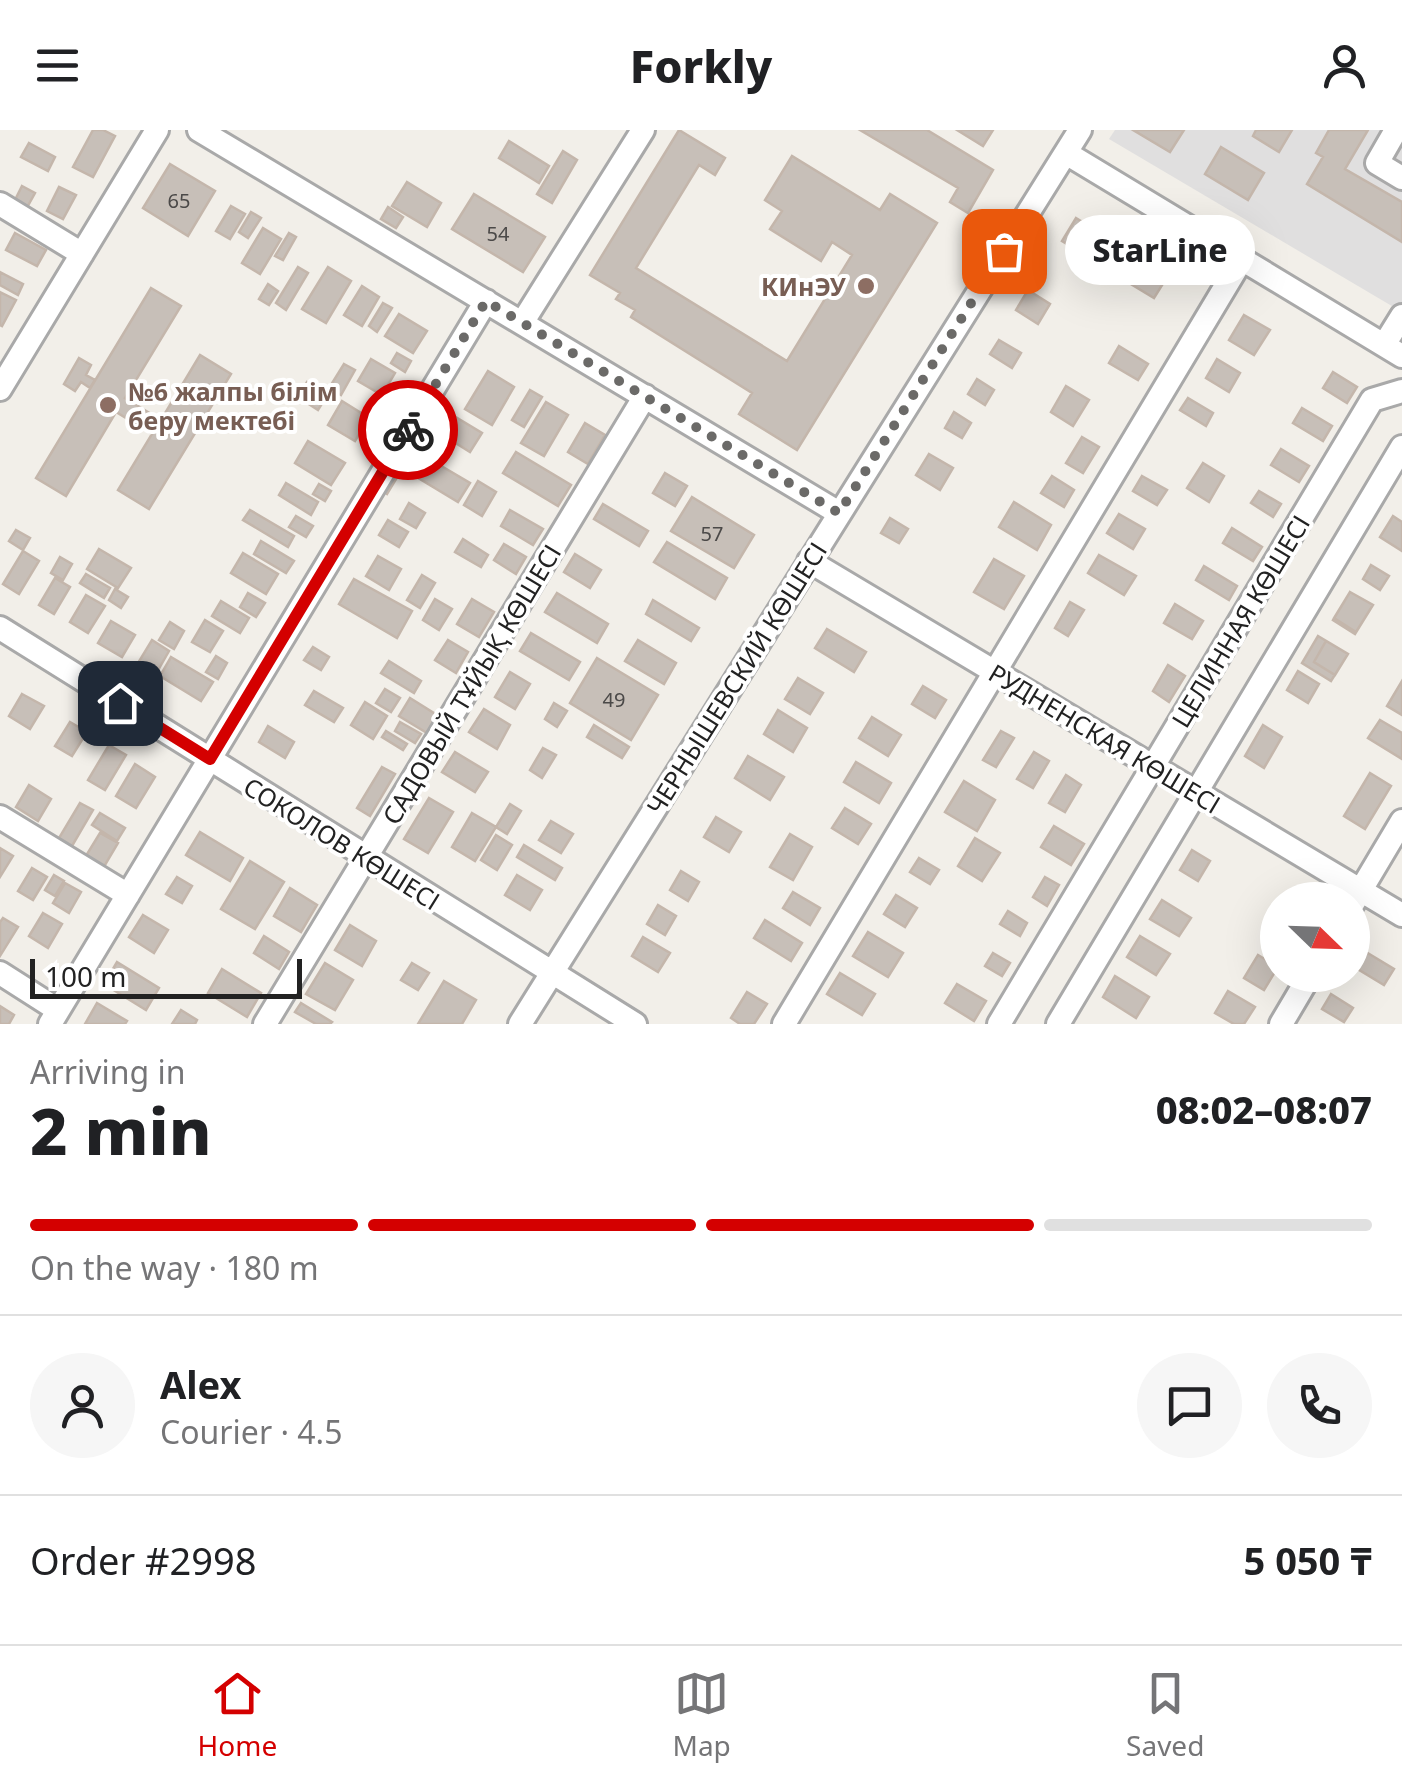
<!DOCTYPE html>
<html lang="en">
<head>
<meta charset="utf-8">
<style>
  body { margin:0; font-family:"Noto Sans",sans-serif; background:#f6f6f6; color:#202124; height:100vh; display:flex; flex-direction:column; font-size:38px; white-space:nowrap }
  * { box-sizing:border-box; margin:0 }
  p { font-size:32px; color:#757577 }
  .icon { flex:none; width:55px; height:55px; fill:none; stroke:currentColor; stroke-width:2; stroke-linecap:round; stroke-linejoin:round }
  .map { position:relative; height:894px; overflow:hidden }
  .details { display:flex; flex-direction:column; background:#fff; flex:1 }
  .details>* { flex:none }
  .needle { width:65px; rotate:113deg }
  .tools { position:absolute; left:1260px; top:752px; display:grid; gap:20px }
  .tools a { display:grid; place-items:center; width:110px; height:110px; border-radius:50%; background:#fff; box-shadow:0 10px 40px #0002; font-size:50px }
  .scale { position:absolute; left:30px; bottom:25px; width:272px; box-sizing:border-box; padding-left:10px; border:5px solid #222; border-top:0; font-size:28px; line-height:35px; white-space:nowrap; color:#222; -webkit-text-stroke:8px #fff; paint-order:stroke }
  .pin { position:absolute; display:grid; place-items:center; width:85px; height:85px; color:#fff; margin:-42px; border-radius:20px; box-shadow:0 5px 15px #0006 }
  .courier { position:absolute; display:grid; place-items:center; width:100px; height:100px; margin:-50px; border:8px solid #d40000; border-radius:50%; background:#fff; color:#222; box-shadow:0 2px 12px #0007 }
  .bubble { position:absolute; height:70px; border-radius:35px; background:#fff; box-shadow:0 10px 40px #0002; font-size:32px; font-weight:800; line-height:70px; text-align:center }
  .headline em { font-style:normal; font-weight:800 }
  .headline div { display:flex; flex-direction:column-reverse }
  .headline { display:flex; align-items:center; justify-content:space-between; height:170px; padding:0 30px }
  h1 { font-size:65px; font-weight:800; line-height:75px }
  .bar { display:grid; grid-template-columns:repeat(4,1fr); gap:15px 10px; align-content:center; height:120px; padding:0 30px }
  .bar i { height:12px; border-radius:8px; background:#e0e0e0 }
  .bar .on { background:#d40000 }
  .bar p { grid-column:span 4 }
  .line { display:flex; align-items:center; gap:25px; padding:0 30px; border-top:2px solid #e0e0e0 }
  .line div { flex:1 }
  .round { display:grid; place-items:center; flex:none; width:105px; height:105px; border-radius:52px; background:#f6f6f6 }
  header { display:flex; justify-content:space-between; align-items:center; height:130px; padding:0 30px; background:#fff; font-size:45px; font-weight:800 }
  .menu { display:flex; justify-content:space-around; align-items:center; height:140px; border-top:2px solid #e0e0e0; background:#fff; font-size:28px; color:#757577 }
  .menu a { display:grid; justify-items:center; gap:5px }
  .menu .on { color:#d40000 }
  .map>svg:first-child { display:block }
  .residential { fill:#e0dfdf }
  .building { fill:#c7bfb8; stroke:#c4b6ab; stroke-width:2.5 }
  .lines { fill:none; stroke-linecap:round; stroke-linejoin:round }
  .minor-casing { stroke:#a9a9a9; stroke-width:28 }
  .minor { stroke:#fff; stroke-width:22 }
  .done { stroke:#6b6a68; stroke-width:10; stroke-dasharray:0 18 }
  .route { stroke:#d40000; stroke-width:12 }
  .education-dot { fill:#8d6e63; stroke:#fff; stroke-width:4 }
  .labels { text-anchor:middle; dominant-baseline:central; stroke-width:8; stroke-linejoin:round; paint-order:stroke }
  .number-label { font-size:20px; fill:#4b4948 }
  .education-label { font-size:25px; font-weight:bold; fill:#785e54; stroke:#fff; text-anchor:end }
  .street-label { font-size:25px; fill:#222; stroke:#fff }
</style>
</head>
<body>
<header><svg class="icon" aria-label="menu" viewBox="0 0 24 24"><path d="M4 6h16M4 12h16M4 18h16"/></svg>Forkly<svg class="icon" aria-label="person" viewBox="0 0 24 24"><circle cx="12" cy="8" r="4"/><path d="M4 21q1-7 8-7t8 7"/></svg></header>
<div class="map">
<svg width="1402" height="894" viewBox="0 0 1402 894">
  <rect width="100%" height="100%" fill="#f2efe9"/>
  <path class="residential" d="M1115 0H1402V182L1109 9Z"/>
  <path class="building" d="M93 0H103L115 6 93 47 73 37Z
    M679 0 725 28 715 45 699 35 636 138 787 231 852 125 832 112 821 131 770 99 782 81 765 70 792 26 880 80 890 64 937 93 797 320 739 284 752 263 631 187 635 180 616 169 620 163 590 145Z
    M860 0H927L993 40 968 83 950 72 958 58Z
    M957 0H993L983 16Z
    M1133 0H1184L1170 22Z
    M1256 0H1292L1279 22 1253 6Z
    M1329 0H1368L1345 39 1402 72V112L1307 54 1323 27 1316 23Z
    M509 11 549 36 539 53 499 28Z
    M29 13 55 27 48 41 21 27Z
    M1221 17 1264 43 1248 70 1205 44Z
    M563 21 577 30 552 73 537 64Z
    M170 34 215 61 188 106 143 78Z
    M407 52 441 73 427 97 392 76Z
    M22 56 35 63 25 81 13 74Z
    M59 57 76 65 63 89 47 81Z
    M474 64 545 107 523 142 452 99Z
    M231 76 245 84 230 109 216 101Z
    M388 77 403 87 396 98 381 89Z
    M251 82 261 88 248 108 239 102Z
    M1076 88 1112 110 1099 133 1062 111Z
    M263 98 281 109 260 144 242 133Z
    M15 103 46 120 37 136 6 120Z
    M289 103 296 107 283 130 275 126Z
    M1141 127 1169 144 1154 168 1126 151Z
    M298 137 308 143 286 180 276 173Z
    M328 137 351 151 326 193 302 179Z
    M0 142 23 154 18 165 0 155Z
    M268 154 278 161 269 175 259 169Z
    M362 156 379 167 362 196 344 185Z
    M151 158 181 176 125 268 161 290 200 225 231 244 149 379 118 360 152 304 116 282 66 366 36 348Z
    M1028 160 1050 174 1038 194 1016 180Z
    M0 162 16 170 2 196 0 195Z
    M383 173 392 178 377 202 369 196Z
    M399 184 427 201 413 223 385 206Z
    M1244 185 1270 200 1254 225 1229 210Z
    M999 210 1021 223 1012 238 990 224Z
    M1119 216 1148 234 1138 250 1109 233Z
    M397 223 411 231 405 242 391 233Z
    M79 228 91 235 86 245 95 250 90 258 81 252 75 261 64 254Z
    M371 229 395 243 382 265 358 251Z
    M1217 229 1240 243 1229 262 1206 248Z
    M344 234 355 240 341 265 329 258Z
    M488 241 514 257 492 295 465 279Z
    M1333 242 1357 257 1347 273 1323 258Z
    M977 249 994 260 985 275 968 264Z
    M307 252 328 264 318 280 298 267Z
    M1066 256 1089 270 1073 296 1051 282Z
    M530 260 542 267 524 297 512 290Z
    M1188 268 1213 283 1206 296 1180 280Z
    M342 271 369 288 355 311 328 295Z
    M546 272 568 285 544 326 521 313Z
    M1302 278 1332 296 1323 311 1293 293Z
    M954 282 971 293 962 308 945 298Z
    M454 286 482 303 470 322 443 305Z
    M585 293 605 305 588 334 568 322Z
    M1082 307 1099 317 1083 343 1066 333Z
    M308 311 345 333 331 355 295 333Z
    M1281 319 1309 336 1299 352 1271 335Z
    M400 320 410 326 387 364 377 357Z
    M516 322 571 355 558 376 503 343Z
    M929 324 953 338 940 360 916 345Z
    M426 327 470 353 458 372 415 346Z
    M1203 333 1224 346 1209 372 1187 358Z
    M665 343 687 356 675 376 653 363Z
    M1052 346 1074 360 1064 377 1041 363Z
    M1142 346 1167 360 1157 375 1133 361Z
    M478 351 496 362 482 386 464 375Z
    M286 353 318 372 311 385 279 365Z
    M319 354 331 361 325 371 313 364Z
    M1259 361 1281 374 1273 387 1251 373Z
    M692 367 754 405 734 438 671 401Z
    M1014 372 1051 395 1037 420 999 397Z
    M409 373 425 383 416 398 400 389Z
    M603 374 648 401 639 416 594 389Z
    M250 380 294 406 288 417 243 390Z
    M510 380 543 399 533 415 501 396Z
    M1119 384 1145 399 1133 419 1107 403Z
    M296 386 313 396 306 407 289 397Z
    M1393 386 1402 392V421L1380 407Z
    M890 388 908 399 899 413 881 403Z
    M388 390 408 402 399 417 379 405Z
    M1232 398 1262 417 1253 431 1223 413Z
    M16 400 30 408 23 420 9 411Z
    M463 409 488 425 481 437 455 422Z
    M261 411 294 431 286 443 254 424Z
    M667 412 727 448 715 469 654 432Z
    M504 414 526 427 516 444 494 430Z
    M99 419 131 438 118 458 87 439Z
    M23 421 39 431 19 464 3 454Z
    M243 423 278 444 266 464 231 443Z
    M575 424 601 440 590 458 564 442Z
    M1099 425 1136 446 1124 465 1088 443Z
    M378 426 401 439 389 460 366 446Z
    M60 427 72 434 63 450 51 443Z
    M994 429 1024 446 1004 479 974 462Z
    M1371 435 1389 446 1380 460 1363 449Z
    M1371 435 1389 446 1380 460 1363 449Z
    M1204 436 1237 456 1229 470 1196 450Z
    M86 444 110 458 104 468 80 453Z
    M422 445 435 453 420 478 407 470Z
    M55 448 70 457 54 484 39 475Z
    M354 449 412 481 397 508 339 474Z
    M115 459 128 467 121 478 109 470Z
    M1350 462 1373 475 1356 502 1334 488Z
    M1350 462 1373 475 1355 504 1333 490Z
    M248 463 265 473 256 487 240 477Z
    M557 463 608 494 597 513 545 482Z
    M86 465 105 476 88 503 70 492Z
    M435 469 452 479 439 500 423 490Z
    M472 469 494 482 479 507 457 494Z
    M653 470 699 498 691 511 646 484Z
    M221 471 249 488 240 503 212 486Z
    M1070 472 1084 480 1068 506 1055 498Z
    M1175 474 1203 491 1192 509 1164 493Z
    M205 490 223 501 210 522 192 512Z
    M111 491 135 505 122 527 98 513Z
    M170 492 184 501 174 519 159 510Z
    M827 499 866 522 854 542 815 518Z
    M531 503 580 532 569 550 520 521Z
    M1318 506 1348 524 1331 551 1302 533Z
    M152 510 169 521 153 549 135 538Z
    M448 510 468 522 456 543 435 530Z
    M638 510 676 533 664 554 625 531Z
    M1326 511 1348 524 1335 545 1314 532Z
    M313 517 329 527 321 540 304 530Z
    M216 526 227 533 218 549 206 542Z
    M171 527 213 552 201 571 160 546Z
    M597 528 658 565 631 610 570 573Z
    M389 531 421 551 414 563 381 543Z
    M1168 535 1185 546 1169 572 1153 561Z
    M1298 541 1319 554 1308 573 1287 560Z
    M510 542 530 554 515 579 495 567Z
    M798 548 823 563 810 584 785 569Z
    M1402 551V585L1387 576Z
    M1402 551V585L1387 576Z
    M923 556 946 570 935 588 912 574Z
    M385 559 400 568 391 582 376 573Z
    M314 561 343 578 334 592 305 575Z
    M22 564 44 576 30 599 9 586Z
    M410 568 437 585 427 603 399 586Z
    M365 572 387 586 373 609 351 595Z
    M554 573 567 581 557 597 545 589Z
    M484 579 510 595 497 619 469 602Z
    M778 580 807 598 793 622 764 604Z
    M872 587 901 605 888 626 859 608Z
    M1380 590 1402 603V629L1368 608Z
    M70 592 87 602 72 626 55 616Z
    M400 592 421 604 415 613 395 601Z
    M594 595 629 617 622 628 587 607Z
    M1263 595 1282 607 1264 638 1245 626Z
    M268 596 294 612 285 628 259 612Z
    M386 601 407 614 403 620 382 607Z
    M1001 601 1014 608 996 637 983 630Z
    M109 615 126 625 105 660 88 650Z
    M543 618 556 625 542 648 530 640Z
    M455 622 488 642 475 662 442 642Z
    M1034 622 1049 631 1033 658 1017 649Z
    M748 626 784 647 770 670 735 648Z
    M856 632 891 653 879 673 844 652Z
    M135 634 155 647 136 678 116 666Z
    M382 637 395 644 370 686 357 678Z
    M1370 643 1391 656 1365 699 1344 686Z
    M1066 645 1081 655 1065 682 1049 673Z
    M964 651 995 670 977 701 945 682Z
    M29 655 51 669 38 691 16 677Z
    M429 668 453 682 428 723 404 709Z
    M80 673 93 680 72 716 59 708Z
    M510 674 521 681 507 704 496 697Z
    M845 678 871 694 858 714 832 698Z
    M100 683 125 698 117 711 92 695Z
    M472 683 496 697 475 731 452 717Z
    M716 687 741 702 729 722 704 707Z
    M551 691 573 704 561 723 539 710Z
    M1054 696 1084 714 1071 735 1041 717Z
    M200 702 243 728 230 751 186 725Z
    M100 703 118 713 102 740 84 729Z
    M790 704 812 717 793 750 770 737Z
    M496 705 512 715 497 740 481 730Z
    M975 708 1000 723 982 751 958 736Z
    M524 715 562 738 555 750 517 727Z
    M0 718 13 726 0 747Z
    M1192 720 1210 731 1198 751 1180 740Z
    M919 728 939 740 930 754 910 742Z
    M250 731 284 752 255 799 221 779Z
    M32 738 47 747 33 770 18 761Z
    M681 741 699 752 688 771 670 760Z
    M54 745 64 751 55 766 45 760Z
    M517 745 542 760 530 780 505 765Z
    M177 747 192 756 182 773 166 764Z
    M1045 747 1059 755 1047 776 1033 767Z
    M65 753 81 762 69 783 53 773Z
    M290 758 317 775 301 802 274 786Z
    M793 762 820 778 810 795 783 778Z
    M896 765 917 778 905 797 884 784Z
    M1162 770 1191 788 1179 806 1150 789Z
    M658 775 676 786 665 805 647 794Z
    M1008 781 1027 793 1020 806 1000 794Z
    M43 783 62 794 48 818 29 806Z
    M143 785 168 800 154 823 129 807Z
    M3 788 18 797 0 826V792Z
    M765 790 802 813 791 831 754 808Z
    M350 795 376 811 362 836 335 820Z
    M868 802 903 823 888 847 853 826Z
    M264 806 289 822 279 839 254 823Z
    M1140 806 1170 824 1156 845 1127 827Z
    M643 807 670 823 658 842 632 826Z
    M1366 822 1394 839 1384 855 1356 838Z
    M993 823 1010 833 1002 846 985 836Z
    M1258 825 1278 837 1264 860 1244 848Z
    M117 832 159 858 146 880 104 854Z
    M325 833 353 850 335 880 306 864Z
    M412 833 429 843 418 860 401 850Z
    M222 839 261 863 247 887 208 863Z
    M840 843 875 864 862 885 827 864Z
    M1115 846 1149 867 1136 888 1103 867Z
    M444 851 476 870 462 894H418Z
    M957 854 986 871 974 891 945 873Z
    M1228 861 1255 877 1244 894H1234L1215 883Z
    M747 862 767 874 754 894H740L731 888Z
    M1331 864 1353 878 1344 892 1322 879Z
    M97 873 127 891 125 894H85Z
    M301 873 332 892 330 894H316L295 882Z
    M0 876 14 885 9 894H0Z
    M181 880 197 890 195 894H172Z"/>
  <g class="lines">
    <g class="minor-casing">
      <path id="minor" d="M199 0 839 383
        M1396 0 1377 33 1402 48
        M1066 23 1402 226
        M0 74 82 124
        M522 193 643 0
        M1384 215 1402 186
        M0 259 157 0
        M809 431 1402 785
        M0 498 635 894
        M0 687 128 765
        M1352 775 1402 691
        M0 843 58 880
        M50 894 486 171
        M265 894 645 266
        M520 894 1080 0
        M784 894 1242 129
        M999 894 1372 270 1402 261
        M1058 894 1402 317
        M1281 894 1310 845"/>
    </g>
    <use href="#minor" class="minor"/>
  </g>
  <g class="lines">
    <path class="done" d="M408 300 486 171 839 383 1004 121"/>
    <path class="route" d="M120 573 210 629 408 300"/>
  </g>
  <g class="education-dot">
    <circle cx="866" cy="156" r="10"/>
    <circle cx="108" cy="275" r="10"/>
  </g>
  <g class="labels">
    <g class="number-label">
      <text x="179" y="70">65</text>
      <text x="498" y="103">54</text>
      <text x="712" y="403">57</text>
      <text x="614" y="569">49</text>
    </g>
    <g class="education-label">
      <text x="846" y="156">КИнЭУ</text>
      <text x="128" y="261" text-anchor="start">№6 жалпы білім<tspan x="128" dy="29">беру мектебі</tspan></text>
    </g>
    <g class="street-label">
      <text transform="translate(1240 491) rotate(-59)">ЦЕЛИННАЯ КӨШЕСІ</text>
      <text transform="translate(736 548) rotate(-58)">ЧЕРНЫШЕВСКИЙ КӨШЕСІ</text>
      <text transform="translate(471 554) rotate(-59)">САДОВЫЙ ТҰЙЫҚ КӨШЕСІ</text>
      <text transform="translate(1105 608) rotate(31)">РУДНЕНСКАЯ КӨШЕСІ</text>
      <text transform="translate(342 713) rotate(32)">СОКОЛОВ КӨШЕСІ</text>
    </g>
  </g>
</svg>
<div class="tools">
<a><svg class="needle" viewBox="-14 -14 28 28"><path d="M0-13l5 13h-10z" fill="#e53935"/><path d="M0 13l5-13h-10z" fill="#757577"/></svg></a>
</div>
<div class="scale">100 m</div>
<div class="pin" style="left:1004px;top:121px;background:#ea580c"><svg class="icon" aria-label="bag" viewBox="0 0 24 24"><path d="M5 8h14l-1 12H6zM9 8a3 3 0 0 1 6 0"/></svg></div>
<div class="pin" style="left:120px;top:573px;background:#1f2937"><svg class="icon" aria-label="home" viewBox="0 0 24 24"><path d="M3 11l9-7 9 7M6 9v11h12V9"/></svg></div>
<div class="courier" style="left:408px;top:300px"><svg class="icon" aria-label="bike" viewBox="0 0 24 24"><circle cx="6" cy="16" r="4"/><circle cx="18" cy="16" r="4"/><path d="M6 16l4-8h5l3 8M10 8l3 8H6M13 5h3"/></svg></div>
<div class="bubble" style="left:1065px;top:85px;width:190px">StarLine</div>
</div>
<section class="details">
<div class="headline"><div><h1>2 min</h1><p>Arriving in</p></div><em>08:02–08:07</em></div>
<div class="bar"><i class="on"></i><i class="on"></i><i class="on"></i><i></i><p>On the way · 180 m</p></div>
<div class="line" style="height:180px"><a class="round"><svg class="icon" aria-label="person" viewBox="0 0 24 24"><circle cx="12" cy="8" r="4"/><path d="M4 21q1-7 8-7t8 7"/></svg></a><div><b>Alex</b><p>Courier · 4.5</p></div><a class="round"><svg class="icon" aria-label="chat" viewBox="0 0 24 24"><path d="M4 5h16v11H9l-5 4z"/></svg></a><a class="round"><svg class="icon" aria-label="phone" viewBox="0 0 24 24"><path d="M5 4h4l2 5-3 2q2 4 5 5l2-3 5 2v4C11 20 4 13 5 4z"/></svg></a></div>
<div class="line" style="height:130px"><div>Order #2998</div><b>5 050 ₸</b></div>
</section>
<nav class="menu">
<a class="on"><svg class="icon" aria-label="home" viewBox="0 0 24 24"><path d="M3 11l9-7 9 7M6 9v11h12V9"/></svg>Home</a>
<a><svg class="icon" aria-label="map" viewBox="0 0 24 24"><path d="M3 6l6-2 6 2 6-2v14l-6 2-6-2-6 2zM9 4v14M15 6v14"/></svg>Map</a>
<a><svg class="icon" aria-label="saved" viewBox="0 0 24 24"><path d="M7 4h10v16l-5-4-5 4z"/></svg>Saved</a>
</nav>
</body>
</html>
